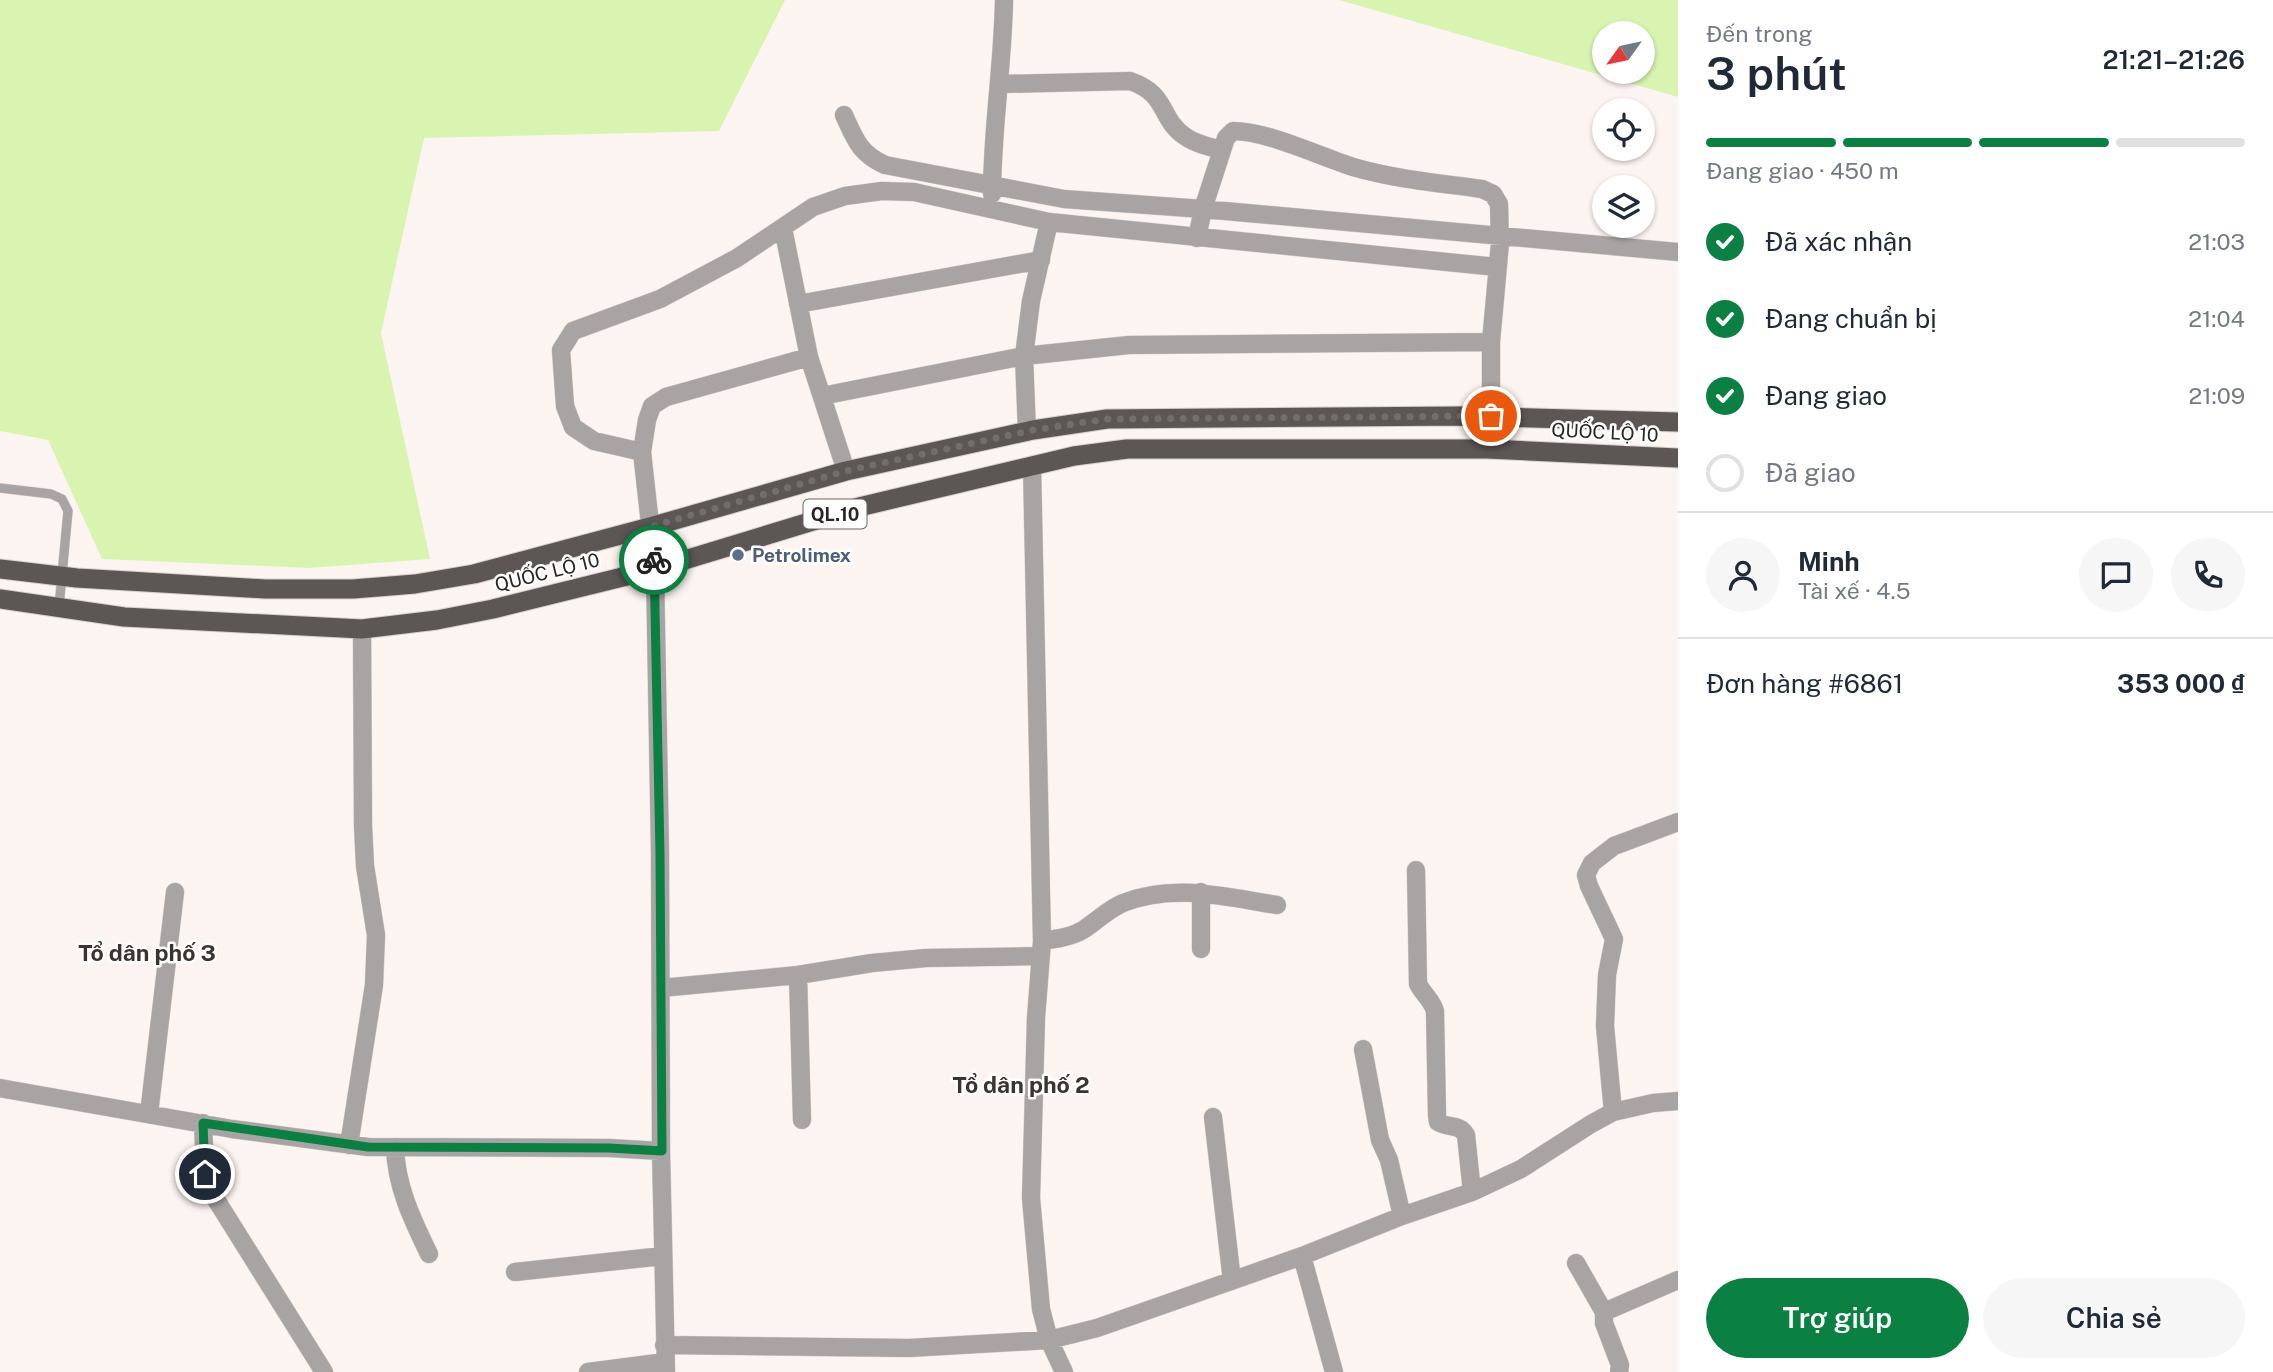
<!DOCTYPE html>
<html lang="vi">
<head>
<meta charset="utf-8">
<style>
  body { margin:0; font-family:"Public Sans",sans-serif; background:#f6f6f7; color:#1f2937; height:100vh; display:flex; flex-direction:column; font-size:26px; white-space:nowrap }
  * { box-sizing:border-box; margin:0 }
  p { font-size:23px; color:#747a83 }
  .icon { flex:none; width:38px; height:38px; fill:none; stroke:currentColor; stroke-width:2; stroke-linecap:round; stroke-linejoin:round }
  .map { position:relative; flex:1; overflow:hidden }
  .drawer { display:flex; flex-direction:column; background:#fff; width:595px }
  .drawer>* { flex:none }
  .needle { width:46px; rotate:237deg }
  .fabs { position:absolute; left:1592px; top:21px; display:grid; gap:14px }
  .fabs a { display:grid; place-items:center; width:63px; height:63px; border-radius:50%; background:#fff; box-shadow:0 2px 5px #0004; font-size:35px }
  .pin { position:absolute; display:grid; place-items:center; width:60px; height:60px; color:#fff; margin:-30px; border:4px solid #fff; border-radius:50%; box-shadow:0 2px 7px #0007 }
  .courier { position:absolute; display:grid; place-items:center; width:70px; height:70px; margin:-35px; border:5px solid #0b8043; border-radius:50%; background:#fff; color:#222; box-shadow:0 2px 9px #0007 }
  .head em { font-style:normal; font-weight:600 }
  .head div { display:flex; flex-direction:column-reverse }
  .head { display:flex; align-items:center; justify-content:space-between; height:119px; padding:0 28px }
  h1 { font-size:46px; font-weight:600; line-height:52px }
  .bar { display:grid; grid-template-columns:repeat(4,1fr); gap:10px 7px; align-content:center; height:84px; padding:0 28px }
  .bar i { height:9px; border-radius:5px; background:#e0e1e3 }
  .bar .on { background:#0b8043 }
  .bar p { grid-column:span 4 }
  .line { display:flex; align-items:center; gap:18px; padding:0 28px; border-top:2px solid #e0e1e3 }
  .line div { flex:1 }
  .round { display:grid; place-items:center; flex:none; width:74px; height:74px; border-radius:37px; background:#f6f6f7 }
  ol { padding:0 28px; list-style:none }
  li { display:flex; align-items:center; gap:21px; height:77px }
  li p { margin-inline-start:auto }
  li .icon { padding:7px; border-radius:50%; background:#0b8043; color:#fff; stroke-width:4 }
  li:last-child { color:#747a83 }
  li i { width:38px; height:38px; border:4px solid #e0e1e3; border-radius:50% }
  .action { display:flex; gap:14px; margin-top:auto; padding:14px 28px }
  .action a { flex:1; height:80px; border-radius:42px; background:#0b8043; color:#fff; font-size:28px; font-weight:600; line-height:80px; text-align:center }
  .action a+a { background:#f6f6f7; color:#1f2937 }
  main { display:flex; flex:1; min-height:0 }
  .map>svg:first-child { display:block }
  .green { fill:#d9f4b1; fill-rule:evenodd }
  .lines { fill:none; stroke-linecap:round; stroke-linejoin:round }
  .service-casing { stroke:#d6cfcb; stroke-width:10 }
  .minor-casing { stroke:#d6cfcb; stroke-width:19 }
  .trunk-casing { stroke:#d6cfcb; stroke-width:21 }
  .service { stroke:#a8a4a3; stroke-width:9 }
  .minor { stroke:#a8a4a3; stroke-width:18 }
  .trunk { stroke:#5c5654; stroke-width:19 }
  .done { stroke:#736e6c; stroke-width:7; stroke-dasharray:0 12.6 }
  .route { stroke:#0b8043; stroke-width:9 }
  .service-dot { fill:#5c6f8a; stroke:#fff; stroke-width:2.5 }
  .labels { text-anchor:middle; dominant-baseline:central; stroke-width:5; stroke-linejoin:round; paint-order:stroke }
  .shield { fill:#fff; stroke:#696766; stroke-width:2 }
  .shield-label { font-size:18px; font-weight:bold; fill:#292625 }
  .street-label { font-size:19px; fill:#292625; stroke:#fff }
  .service-label { font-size:19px; font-weight:bold; fill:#4e5e75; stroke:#fff; text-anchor:start }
  .quarter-label { font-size:23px; font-weight:bold; fill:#3a3431; stroke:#fff }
</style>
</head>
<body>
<main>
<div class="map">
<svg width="1678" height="1372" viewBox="0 0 1678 1372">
  <rect width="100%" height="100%" fill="#fcf4f0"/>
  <path class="green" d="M0 0H785L719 131 424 138 381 333 430 559 309 568 102 559 48 440 0 431Z
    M1339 0H1678V97ZM1605 33H1643V72H1605Z"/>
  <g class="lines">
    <g class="service-casing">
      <path id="service" d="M0 488 51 494 62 499 68 511 59 607"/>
    </g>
    <g class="minor-casing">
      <path id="minor" d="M1001 84 1130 81C1169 94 1159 120 1186 137 1196 144 1210 147 1222 150
        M844 115C855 139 859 153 885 165L1064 199 1203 209 1678 252
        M992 194C992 129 1003 65 1004 0
        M783 228 809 357 846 471
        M1197 238 1203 209 1226 138 1233 131C1267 131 1319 156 1353 167 1394 179 1439 183 1482 189L1493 194 1499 204 1500 243 1491 342V417
        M798 304 1041 260
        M822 396 1024 356 1129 345 1491 342
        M1027 432 1024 356 1031 301 1049 222
        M642 452 594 441 573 427 565 406 561 350 573 331 660 299 737 258 813 207 845 196 882 191 914 192 1049 222 1497 267
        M1032 466 1042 941 1036 1018 1031 1198 1041 1309 1049 1340 1064 1372
        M1416 870 1418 984C1423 994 1432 1000 1435 1011L1437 1115 1438 1122C1449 1129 1459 1123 1466 1135L1472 1192
        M1201 892V949
        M1042 941C1056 939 1071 937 1083 930 1097 921 1107 910 1123 903 1173 883 1225 897 1277 905
        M798 975 802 1120
        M661 988 798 975 872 963 926 958 1040 956
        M1363 1049 1380 1140 1389 1160 1402 1216
        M0 1088 232 1129 368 1147 609 1148 661 1151
        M1613 1112 1605 1026 1607 975 1614 939 1589 886 1586 875 1592 863 1614 846 1678 822
        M149 1114 175 892
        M1213 1117 1232 1281
        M203 1123 205 1174 210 1190 324 1372
        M349 1145 374 985 376 935 365 866 363 825 362 629
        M395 1147C396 1186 412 1219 429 1254
        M1302 1256 1334 1372
        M1576 1263 1604 1312
        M515 1272 663 1256
        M664 1345 909 1348 1049 1340 1097 1328 1160 1306 1302 1256 1402 1216 1472 1192 1521 1169 1591 1124 1613 1112 1653 1103 1678 1101
        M588 1372 665 1362
        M666 1372 661 1151 660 854 655 569 642 452 647 420 652 406 666 397 809 357
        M1619 1372 1620 1365 1604 1323V1312L1678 1280"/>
    </g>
    <g class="trunk-casing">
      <path id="trunk" d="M0 569 77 578 265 589H353L415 584 474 574 650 527 846 471 1033 430 1107 419 1462 416 1678 422
        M0 599 124 617 362 629 437 620 493 609 655 569 859 507 1074 456 1127 449H1487L1678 458"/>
    </g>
    <use href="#service" class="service"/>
    <use href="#minor" class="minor"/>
    <use href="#trunk" class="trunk"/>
  </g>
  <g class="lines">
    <path class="done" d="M654 560 650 527 846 471 1033 430 1107 419 1491 416"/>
    <path class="route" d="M205 1174 203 1123 368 1147 609 1148 662 1151 660 854 654 560"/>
  </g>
  <circle class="service-dot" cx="738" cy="555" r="7"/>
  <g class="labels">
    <rect class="shield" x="803.5" y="499.5" width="63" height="29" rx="5"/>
    <g class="shield-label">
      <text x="835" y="514">QL.10</text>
    </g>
    <g class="street-label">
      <text transform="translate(1605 432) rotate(3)">QUỐC LỘ 10</text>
      <text transform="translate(547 572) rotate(-14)">QUỐC LỘ 10</text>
    </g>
    <g class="service-label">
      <text x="752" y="555">Petrolimex</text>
    </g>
    <g class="quarter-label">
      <text x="147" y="952">Tổ dân phố 3</text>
      <text x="1021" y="1084">Tổ dân phố 2</text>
    </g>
  </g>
</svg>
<div class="fabs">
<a><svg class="needle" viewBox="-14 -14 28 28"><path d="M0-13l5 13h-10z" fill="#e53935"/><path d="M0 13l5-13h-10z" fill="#747a83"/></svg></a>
<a><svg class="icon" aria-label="locate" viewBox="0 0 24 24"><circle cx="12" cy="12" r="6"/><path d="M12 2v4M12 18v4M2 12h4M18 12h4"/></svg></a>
<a><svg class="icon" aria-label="layers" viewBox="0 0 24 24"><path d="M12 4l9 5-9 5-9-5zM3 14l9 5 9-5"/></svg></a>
</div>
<div class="pin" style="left:1491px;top:416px;background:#ea580c"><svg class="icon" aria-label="bag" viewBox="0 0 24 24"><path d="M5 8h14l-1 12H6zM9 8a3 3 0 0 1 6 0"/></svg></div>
<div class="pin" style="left:205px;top:1174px;background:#1f2937"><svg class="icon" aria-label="home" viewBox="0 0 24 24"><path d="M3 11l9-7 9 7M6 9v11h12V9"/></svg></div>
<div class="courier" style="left:654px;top:560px"><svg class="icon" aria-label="bike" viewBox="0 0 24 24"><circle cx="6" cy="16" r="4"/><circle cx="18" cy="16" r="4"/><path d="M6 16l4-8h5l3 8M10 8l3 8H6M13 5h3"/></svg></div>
</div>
<section class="drawer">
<div class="head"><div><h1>3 phút</h1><p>Đến trong</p></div><em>21:21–21:26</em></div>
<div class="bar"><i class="on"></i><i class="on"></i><i class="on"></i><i></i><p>Đang giao · 450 m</p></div>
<ol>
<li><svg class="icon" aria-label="check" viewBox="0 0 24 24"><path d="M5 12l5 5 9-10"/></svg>Đã xác nhận<p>21:03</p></li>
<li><svg class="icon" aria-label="check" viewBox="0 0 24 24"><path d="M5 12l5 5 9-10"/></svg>Đang chuẩn bị<p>21:04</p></li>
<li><svg class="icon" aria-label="check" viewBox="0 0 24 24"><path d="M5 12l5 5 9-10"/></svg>Đang giao<p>21:09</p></li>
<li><i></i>Đã giao</li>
</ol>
<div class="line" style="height:126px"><a class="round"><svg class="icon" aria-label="person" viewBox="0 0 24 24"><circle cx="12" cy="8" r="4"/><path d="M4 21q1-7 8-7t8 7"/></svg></a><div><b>Minh</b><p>Tài xế · 4.5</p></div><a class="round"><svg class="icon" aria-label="chat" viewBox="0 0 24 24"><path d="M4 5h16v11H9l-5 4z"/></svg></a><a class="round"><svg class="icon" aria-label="phone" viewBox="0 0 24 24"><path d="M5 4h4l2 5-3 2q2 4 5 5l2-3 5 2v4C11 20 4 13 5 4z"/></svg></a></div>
<div class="line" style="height:91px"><div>Đơn hàng #6861</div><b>353 000 ₫</b></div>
<div class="action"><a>Trợ giúp</a><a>Chia sẻ</a></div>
</section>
</main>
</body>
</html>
